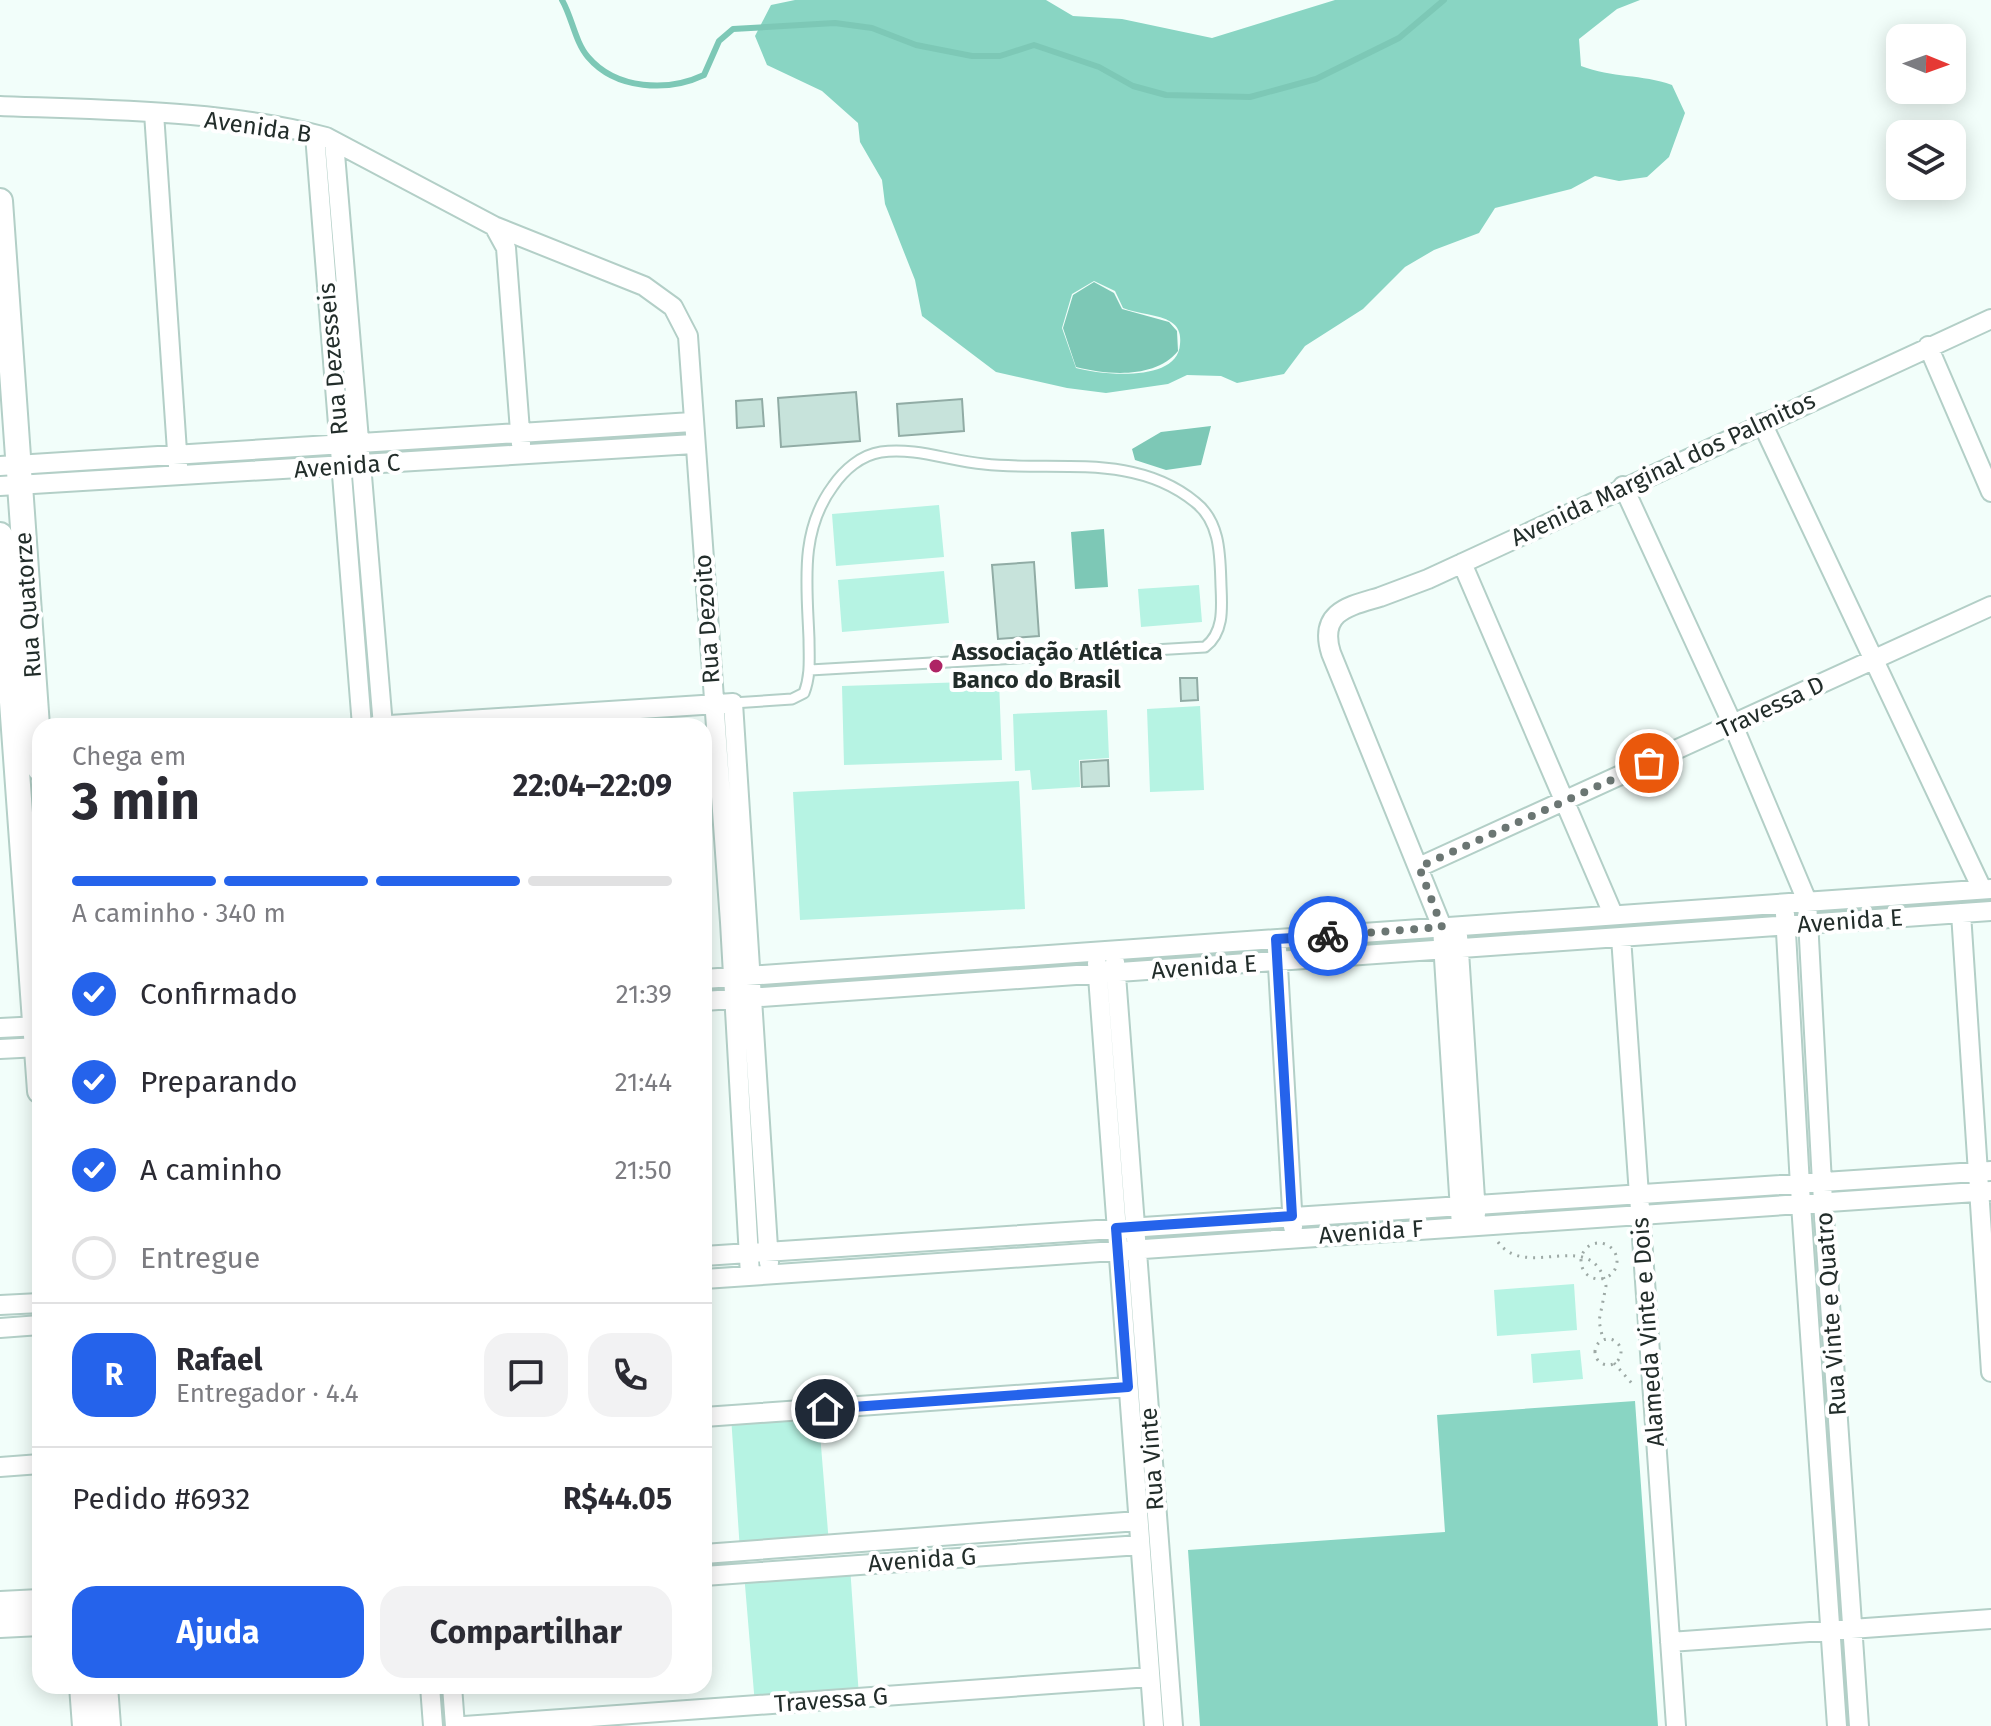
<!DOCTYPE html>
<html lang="pt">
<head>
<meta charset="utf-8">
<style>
  body { margin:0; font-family:"Fira Sans",sans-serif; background:#f2f2f3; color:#2b2b33; height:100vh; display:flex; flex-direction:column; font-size:30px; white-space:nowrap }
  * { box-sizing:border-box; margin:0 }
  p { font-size:26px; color:#7c7c81 }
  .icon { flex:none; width:44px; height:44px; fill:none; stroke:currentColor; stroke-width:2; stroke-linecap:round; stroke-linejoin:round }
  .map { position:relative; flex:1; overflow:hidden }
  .panel { position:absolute; left:32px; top:718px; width:680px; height:976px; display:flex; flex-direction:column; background:#fff; border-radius:24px; box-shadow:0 4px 20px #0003 }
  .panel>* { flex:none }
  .needle { width:52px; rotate:91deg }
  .tools { position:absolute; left:1886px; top:24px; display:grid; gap:16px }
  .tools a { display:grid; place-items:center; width:80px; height:80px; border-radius:16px; background:#fff; box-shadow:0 4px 20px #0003; font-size:40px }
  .pin { position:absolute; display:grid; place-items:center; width:68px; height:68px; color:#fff; margin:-34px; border:4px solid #fff; border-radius:50%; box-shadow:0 2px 8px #0007 }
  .courier { position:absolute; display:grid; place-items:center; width:80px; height:80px; margin:-40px; border:6px solid #2563eb; border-radius:50%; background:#fff; color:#222; box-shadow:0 2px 10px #0007 }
  .head em { font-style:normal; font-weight:700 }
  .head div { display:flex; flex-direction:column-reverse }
  .head { display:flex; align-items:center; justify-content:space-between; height:136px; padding:0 40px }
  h1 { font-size:52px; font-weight:700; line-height:60px }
  .bar { display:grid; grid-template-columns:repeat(4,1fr); gap:12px 8px; align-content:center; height:96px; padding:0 40px }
  .bar i { height:10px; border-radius:6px; background:#e1e1e2 }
  .bar .current { background:#2563eb }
  .bar p { grid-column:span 4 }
  .line { display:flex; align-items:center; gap:20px; padding:0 40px; border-top:2px solid #e1e1e2 }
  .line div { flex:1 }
  .round { display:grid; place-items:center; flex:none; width:84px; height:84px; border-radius:24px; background:#f2f2f3 }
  ol { padding:0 40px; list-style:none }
  li { display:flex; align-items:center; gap:24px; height:88px }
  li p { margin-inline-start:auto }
  li .icon { padding:8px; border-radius:50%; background:#2563eb; color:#fff; stroke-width:4 }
  li:last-child { color:#7c7c81 }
  li i { width:44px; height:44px; border:4px solid #e1e1e2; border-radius:50% }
  .action { display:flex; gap:16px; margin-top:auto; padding:16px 40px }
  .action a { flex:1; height:92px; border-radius:24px; background:#2563eb; color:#fff; font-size:32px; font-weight:700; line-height:92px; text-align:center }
  .action a+a { background:#f2f2f3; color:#2b2b33 }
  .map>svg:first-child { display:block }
  .green { fill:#b6f3e3 }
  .forest { fill:#89d5c3; fill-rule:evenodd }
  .water { fill:#7dc8b6 }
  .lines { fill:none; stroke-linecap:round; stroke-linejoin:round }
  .stream { stroke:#7dc8b6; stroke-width:6 }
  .building { fill:#c7e3db; stroke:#91aca5; stroke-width:2 }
  .service-casing { stroke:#b3cfc7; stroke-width:13 }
  .minor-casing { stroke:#b3cfc7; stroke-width:22 }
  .tertiary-casing { stroke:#b3cfc7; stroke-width:28 }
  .path { stroke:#9da9a5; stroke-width:3; stroke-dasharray:2 6; stroke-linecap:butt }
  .service { stroke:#fff; stroke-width:9 }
  .minor { stroke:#fff; stroke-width:18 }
  .tertiary { stroke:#fff; stroke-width:24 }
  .done { stroke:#6b7673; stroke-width:8; stroke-dasharray:0 14.4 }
  .route { stroke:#2563eb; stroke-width:10 }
  .poi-dot { fill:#ae2465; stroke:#fff; stroke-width:3 }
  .labels { text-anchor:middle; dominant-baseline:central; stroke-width:8; stroke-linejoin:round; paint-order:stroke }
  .street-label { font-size:24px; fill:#222d2a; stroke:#fff }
  .poi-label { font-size:24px; font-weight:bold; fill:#222d2a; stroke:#fff; text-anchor:start }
</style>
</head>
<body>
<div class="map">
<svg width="1991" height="1726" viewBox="0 0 1991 1726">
  <rect width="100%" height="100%" fill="#f2fefa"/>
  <path class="green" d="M939 505 944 557 836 566 832 514Z
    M944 571 949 623 842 632 838 580Z
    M1199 585 1202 622 1141 627 1138 589Z
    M999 681 1002 760 844 765 842 686Z
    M1200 706 1204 790 1150 792 1147 709Z
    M1107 710 1109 758 1079 760 1080 787 1032 790 1030 770 1015 771 1013 714Z
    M1019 781 1025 909 800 920 793 792Z
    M1574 1284 1577 1330 1497 1336 1494 1290Z
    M1580 1350 1583 1379 1533 1383 1531 1354Z
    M818 1409 829 1544 740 1551 731 1416Z
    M850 1566 859 1697 755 1705 744 1573Z"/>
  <path class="forest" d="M795 0H1046L1073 16 1122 19 1212 38 1335 0H1640L1617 9 1579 39 1581 66C1612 78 1642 74 1672 85L1685 113 1669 157 1647 177 1619 181 1595 176 1571 189 1495 208 1479 233 1434 250 1405 267 1363 309 1305 346 1284 374 1237 383 1221 376 1187 375 1168 384 1106 393 1067 388 996 372 922 316 915 280 885 204 882 180 860 142 858 123 822 91 767 65 755 36 771 5ZM1094 281 1115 291 1123 308C1137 314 1159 314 1171 322 1179 327 1181 335 1180 344 1178 383 1101 375 1076 368L1062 328 1072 294Z
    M1635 1401 1658 1726H1200L1188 1550 1445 1532 1437 1415Z"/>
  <path class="water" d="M1094 282 1114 293 1122 309 1169 322 1177 331 1178 351C1155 379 1108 375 1076 367L1063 328 1073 295Z
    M1211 426 1201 465 1166 470 1135 460 1132 449 1161 432Z
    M1104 529 1108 587 1075 589 1071 532Z"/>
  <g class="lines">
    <path class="stream" d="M562 0C572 17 575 42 588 57 616 90 668 92 704 75L719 41 733 29 835 23 872 28 916 45 972 56H1000L1034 45 1099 67 1133 86 1166 95 1250 97 1316 79 1399 38 1444 0"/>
  </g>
  <path class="building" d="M856 392 860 441 781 447 778 398Z
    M762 399 764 426 737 428 736 401Z
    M962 399 964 431 899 436 897 404Z
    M1034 562 1039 636 998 639 992 565Z
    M1180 678H1197L1198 700 1181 701Z
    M1108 760 1109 786 1082 787 1081 762Z"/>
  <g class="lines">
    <g class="service-casing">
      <path id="service" d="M733 703 792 699 804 693C811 675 809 657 809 639 807 585 799 532 833 486 844 470 861 455 881 452 915 447 950 461 984 464 1055 472 1134 452 1195 502 1221 522 1220 557 1221 586 1222 608 1224 633 1205 647L810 670"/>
    </g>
    <g class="minor-casing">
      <path id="minor" d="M0 106C103 110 227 110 326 137L494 226 644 286 673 307 688 336 730 922 750 1275
        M154 113 178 466
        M315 135 362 726
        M334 142 383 726
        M494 226 506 248 521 444
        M1928 346 1991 492
        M1762 423 1982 889
        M0 466 692 422
        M0 486 694 444
        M1623 486 1733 725 1807 901 1823 1202 1859 1726
        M1462 563 1613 914
        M374 726 733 703 769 1263
        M1419 867 1991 606
        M1961 913 1991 1372
        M1785 914 1801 1204 1837 1726
        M1458 936 1476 1214
        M1621 937 1676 1726
        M1277 949 1293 1227
        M1115 962 1173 1726
        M1097 963 1154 1726
        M704 979 1991 889
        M704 1001 1991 911
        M0 1028 40 1026
        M0 1049 40 1047
        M1461 1226 1442 927 1331 653C1318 611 1350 606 1380 597 1396 591 1412 585 1428 579L1991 319
        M704 1256 1991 1171
        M704 1279 1991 1191
        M0 1305 40 1303
        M0 1328 40 1325
        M704 1417 1128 1387
        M0 1467 40 1464
        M704 1554 1138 1521
        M704 1576 1140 1545
        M1670 1642 1991 1619
        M430 1686 433 1726
        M452 1686 455 1726
        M464 1726 1150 1677"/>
    </g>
    <g class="tertiary-casing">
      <path id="tertiary" d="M0 201 40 769
        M0 535 40 1091
        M0 1604 40 1602
        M0 1625 40 1623
        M82 1686 85 1726
        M105 1686 108 1726"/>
    </g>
    <path class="path" d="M1498 1242C1527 1282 1593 1225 1606 1286L1599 1321 1603 1340
      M1581 1261a18 18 0 1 1 36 0a18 18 0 1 1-36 0Z
      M1595 1352a13 13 0 1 1 26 0a13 13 0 1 1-26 0Z
      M1614 1363 1635 1387"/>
    <use href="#service" class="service"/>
    <use href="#minor" class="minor"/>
    <use href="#tertiary" class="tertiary"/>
  </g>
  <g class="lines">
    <path class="done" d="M1328 936 1442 927 1419 867 1649 763"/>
    <path class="route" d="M825 1409 1128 1387 1116 1228 1292 1216 1276 939 1328 936"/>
  </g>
  <circle class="poi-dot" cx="936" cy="666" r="8"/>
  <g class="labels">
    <g class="street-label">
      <text transform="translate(258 127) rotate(8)">Avenida B</text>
      <text transform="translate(333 359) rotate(-95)">Rua Dezesseis</text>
      <text transform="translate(347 466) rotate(-4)">Avenida C</text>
      <text transform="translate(1663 469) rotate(-25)">Avenida Marginal dos Palmitos</text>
      <text transform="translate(28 605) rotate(-94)">Rua Quatorze</text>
      <text transform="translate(707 619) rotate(-94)">Rua Dezoito</text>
      <text transform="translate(1771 707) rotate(-25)">Travessa D</text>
      <text transform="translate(1850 921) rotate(-4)">Avenida E</text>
      <text transform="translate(1204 967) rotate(-4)">Avenida E</text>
      <text transform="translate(1371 1232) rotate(-4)">Avenida F</text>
      <text transform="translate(1831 1314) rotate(-94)">Rua Vinte e Quatro</text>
      <text transform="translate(1648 1332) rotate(-94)">Alameda Vinte e Dois</text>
      <text transform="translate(1152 1459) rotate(-94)">Rua Vinte</text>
      <text transform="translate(922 1560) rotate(-4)">Avenida G</text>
      <text transform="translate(831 1700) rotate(-4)">Travessa G</text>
    </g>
    <g class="poi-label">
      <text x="952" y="652">Associação Atlética<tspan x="952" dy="28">Banco do Brasil</tspan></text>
    </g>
  </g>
</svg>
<div class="tools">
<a><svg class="needle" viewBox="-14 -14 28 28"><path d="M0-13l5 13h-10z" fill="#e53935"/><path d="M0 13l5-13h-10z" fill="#7c7c81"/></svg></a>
<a><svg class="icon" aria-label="layers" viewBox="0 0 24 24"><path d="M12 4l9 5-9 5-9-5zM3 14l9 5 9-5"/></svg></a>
</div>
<div class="pin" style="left:1649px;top:763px;background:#ea580c"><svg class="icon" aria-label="bag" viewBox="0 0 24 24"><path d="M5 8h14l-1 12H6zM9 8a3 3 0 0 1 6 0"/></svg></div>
<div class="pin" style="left:825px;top:1409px;background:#1f2937"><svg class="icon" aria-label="home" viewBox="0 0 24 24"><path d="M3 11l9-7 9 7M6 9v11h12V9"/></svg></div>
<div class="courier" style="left:1328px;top:936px"><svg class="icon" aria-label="bike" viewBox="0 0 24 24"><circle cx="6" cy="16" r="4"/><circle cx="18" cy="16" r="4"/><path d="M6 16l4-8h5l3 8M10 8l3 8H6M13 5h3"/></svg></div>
<section class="panel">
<div class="head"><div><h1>3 min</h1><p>Chega em</p></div><em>22:04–22:09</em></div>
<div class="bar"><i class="current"></i><i class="current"></i><i class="current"></i><i></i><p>A caminho · 340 m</p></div>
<ol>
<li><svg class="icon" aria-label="check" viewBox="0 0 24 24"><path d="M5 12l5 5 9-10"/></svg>Confirmado<p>21:39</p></li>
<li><svg class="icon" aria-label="check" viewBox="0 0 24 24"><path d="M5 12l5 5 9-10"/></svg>Preparando<p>21:44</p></li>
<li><svg class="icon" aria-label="check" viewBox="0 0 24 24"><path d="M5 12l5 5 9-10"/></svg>A caminho<p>21:50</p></li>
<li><i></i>Entregue</li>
</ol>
<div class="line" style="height:144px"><b class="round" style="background:#2563eb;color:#fff">R</b><div><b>Rafael</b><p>Entregador · 4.4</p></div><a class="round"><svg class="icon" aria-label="chat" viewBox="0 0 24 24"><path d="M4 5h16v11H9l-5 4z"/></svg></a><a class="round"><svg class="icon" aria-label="phone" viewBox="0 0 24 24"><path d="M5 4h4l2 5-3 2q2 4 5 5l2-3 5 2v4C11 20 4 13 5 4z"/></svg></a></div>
<div class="line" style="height:104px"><div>Pedido #6932</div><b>R$44.05</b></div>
<div class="action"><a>Ajuda</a><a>Compartilhar</a></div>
</section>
</div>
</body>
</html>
